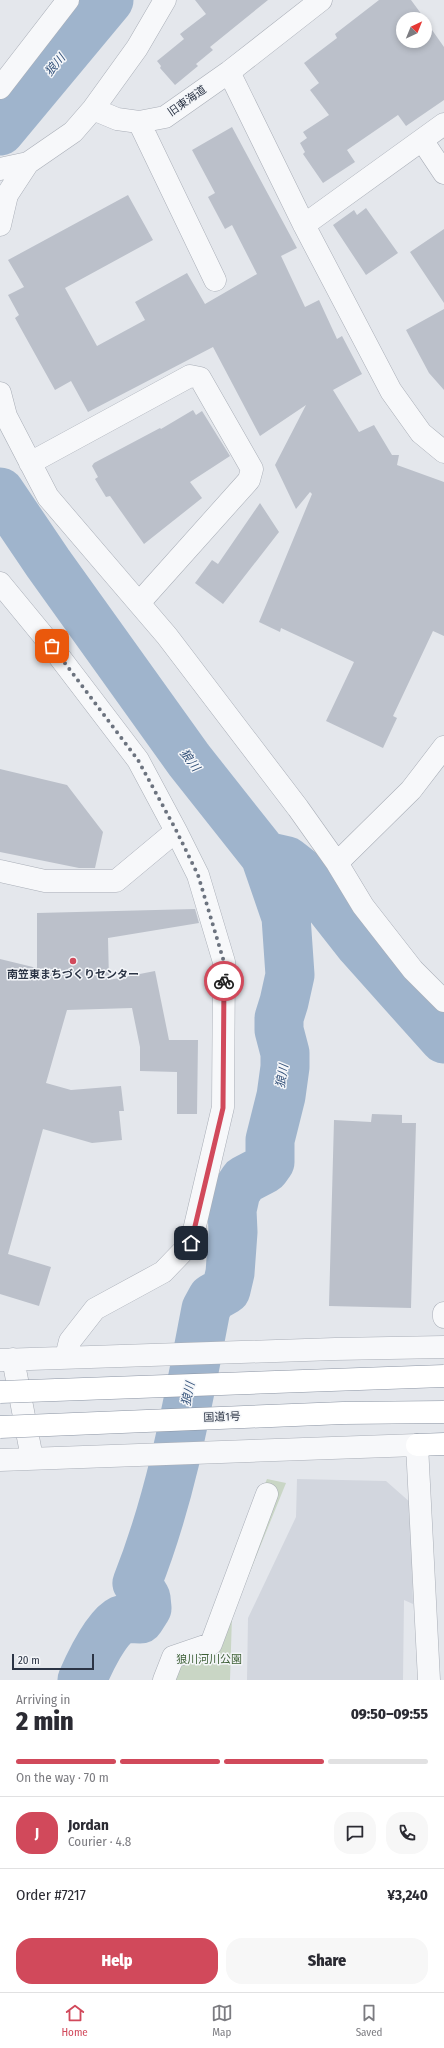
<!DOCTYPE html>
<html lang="en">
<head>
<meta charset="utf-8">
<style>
  body { margin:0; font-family:"Fira Sans Condensed","Noto Sans JP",sans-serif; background:#f7f7f7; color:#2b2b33; height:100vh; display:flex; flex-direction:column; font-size:15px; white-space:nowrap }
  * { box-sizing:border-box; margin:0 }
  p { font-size:13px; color:#7c7c81 }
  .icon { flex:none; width:22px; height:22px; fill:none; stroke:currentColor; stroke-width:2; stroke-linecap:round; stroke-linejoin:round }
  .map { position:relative; height:1680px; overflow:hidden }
  .drawer { display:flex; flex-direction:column; background:#fff; flex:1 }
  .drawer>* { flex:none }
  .needle { width:26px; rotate:43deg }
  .tools { position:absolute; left:396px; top:12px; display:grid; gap:8px }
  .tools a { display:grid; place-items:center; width:36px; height:36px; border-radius:50%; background:#fff; box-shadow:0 2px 6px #0003; font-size:20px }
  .scale { position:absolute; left:12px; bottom:10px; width:82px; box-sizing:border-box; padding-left:4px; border:2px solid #2b3445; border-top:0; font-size:11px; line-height:14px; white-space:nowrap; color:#2b3445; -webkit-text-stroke:3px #f4f6f9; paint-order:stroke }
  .pin { position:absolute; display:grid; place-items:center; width:34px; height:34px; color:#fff; margin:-17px; border-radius:8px; box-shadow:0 2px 6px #0006 }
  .courier { position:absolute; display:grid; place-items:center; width:40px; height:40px; margin:-20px; border:3px solid #d1495b; border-radius:50%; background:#fff; color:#222; box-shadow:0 1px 5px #0007 }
  .overview em { font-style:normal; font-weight:800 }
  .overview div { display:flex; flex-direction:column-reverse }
  .overview { display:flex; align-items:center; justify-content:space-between; height:68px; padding:0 16px }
  h1 { font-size:26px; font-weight:800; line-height:30px }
  .bar { display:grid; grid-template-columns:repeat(4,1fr); gap:6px 4px; align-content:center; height:48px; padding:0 16px }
  .bar i { height:5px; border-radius:3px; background:#e1e1e2 }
  .bar .current { background:#d1495b }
  .bar p { grid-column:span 4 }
  .line { display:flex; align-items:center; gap:10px; padding:0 16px; border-top:1px solid #e1e1e2 }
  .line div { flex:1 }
  .round { display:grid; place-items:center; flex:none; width:42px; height:42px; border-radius:16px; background:#f7f7f7 }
  .action { display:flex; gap:8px; margin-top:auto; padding:8px 16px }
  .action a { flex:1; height:46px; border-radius:16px; background:#d1495b; color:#fff; font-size:16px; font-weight:800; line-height:46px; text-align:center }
  .action a+a { background:#f7f7f7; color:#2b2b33 }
  .dock { display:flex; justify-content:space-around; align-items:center; height:56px; border-top:1px solid #e1e1e2; background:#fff; font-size:11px; color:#7c7c81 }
  .dock a { display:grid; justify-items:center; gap:2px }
  .dock .current { color:#d1495b }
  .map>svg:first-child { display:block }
  .built { fill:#d2d6de }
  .green { fill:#c9d6c5 }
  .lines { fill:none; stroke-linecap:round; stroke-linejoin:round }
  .river { stroke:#9fb4cc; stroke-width:49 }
  .building { fill:#bbc0ca }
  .minor-casing { stroke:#a9aeb7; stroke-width:23 }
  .highway-casing { stroke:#8b94a3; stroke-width:23 }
  .minor { stroke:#f7f8fa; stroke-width:22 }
  .highway { stroke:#fff; stroke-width:22 }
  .highway-bridge-casing { stroke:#8b94a3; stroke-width:23; stroke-linecap:butt }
  .highway-bridge { stroke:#fff; stroke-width:22 }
  .done { stroke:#6c737f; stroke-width:4; stroke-dasharray:0 7.2 }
  .route { stroke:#d1495b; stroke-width:5 }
  .poi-dot { fill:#d1495b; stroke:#f4f6f9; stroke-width:1.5 }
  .labels { text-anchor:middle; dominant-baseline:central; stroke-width:3; stroke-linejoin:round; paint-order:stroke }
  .street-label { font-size:11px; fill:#2b3445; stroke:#f4f6f9 }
  .poi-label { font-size:11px; font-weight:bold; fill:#2b3445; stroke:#f4f6f9 }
  .park-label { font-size:11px; fill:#3f6138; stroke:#f4f6f9 }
  .water-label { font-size:12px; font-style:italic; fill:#34527a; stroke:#f4f6f9 }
</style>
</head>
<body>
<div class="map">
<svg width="444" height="1680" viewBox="0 0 444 1680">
  <rect width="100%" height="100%" fill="#e4e7ec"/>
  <path class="built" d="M297 1479 386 1481 411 1503 413 1604 404 1600 403 1680H247L248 1618 296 1517Z"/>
  <path class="green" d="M267 1479 286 1483 232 1616 230 1680H154L201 1639Z"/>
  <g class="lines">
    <path class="river" d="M0 131 109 0
      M0 492 48 563 189 760 265 856 286 917 290 975 284 1002 279 1018V1030L285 1053V1067L281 1096 270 1140V1162L265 1169 244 1180 236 1192 232 1210 233 1232 230 1273 226 1290 212 1298 206 1309C188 1402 172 1495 137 1583L146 1598 147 1608 140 1619C134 1619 126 1618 121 1620 106 1627 89 1664 82 1680
      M265 856 287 861 305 875 360 945 444 1039"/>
  </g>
  <path class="building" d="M195 0H268L210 47 213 50 196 64 198 66 175 85 160 68 161 66 157 61 184 39 180 34 206 14Z
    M379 0H411L425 19H403V41H425V20L444 47V100L406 126 398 115 347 150 355 162 323 183 303 154 305 152 300 143 307 138 303 132 329 115 310 90 319 83 304 63 337 38 335 34Z
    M232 127 297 248 281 256 305 307 319 300 337 339 342 336 362 374 333 390 359 432 374 425 392 455H399L397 465 444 482V636L433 631 393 716 397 718 383 748 326 721 354 662 281 628 280 632 259 622 312 494 310 492 296 509 275 465 306 405 260 436 213 347 88 412 71 381 55 390 15 318 19 315 8 295 24 287 8 260 128 195 153 240 65 288 97 346 145 320 135 302 187 273 205 304 257 274 232 225 225 229 208 197 215 193 192 150Z
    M366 208 398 253 366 275 333 225 354 210 357 215Z
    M444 229V303L410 252Z
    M444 309V390L429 373 406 330Z
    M193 410 196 415 202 411 230 456 190 482 202 498 144 544 110 496 106 497 95 479 98 477 92 466 94 463 160 428 161 429Z
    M260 503 279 532 223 604 195 583 212 560 218 564Z
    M0 769 67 785 103 832 95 868H79L0 852Z
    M195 909 199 923 108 938 109 980 155 971 169 1040H198L197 1114H177V1072L140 1071V1047L132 1008 67 1010 46 1083 71 1090 121 1086 124 1111H119L122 1140 92 1143 43 1129 8 1254 51 1267 39 1306 0 1294V959L37 968V913Z
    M372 1114 402 1115V1123H416L411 1308 329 1306 334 1120 371 1122Z"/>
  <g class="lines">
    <g class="minor-casing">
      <path id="minor" d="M229 72 304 225 391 391 421 433 444 452
        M0 88 68 0
        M93 109 117 119 139 122 165 117 229 72 321 0
        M139 122 215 280
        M422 140 444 173
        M0 169 28 163 73 132 93 109 137 48 165 0
        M0 225 7 195 28 163
        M304 225 444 124
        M0 393 6 416 48 497 167 636 298 808 337 863 363 906 413 970 444 1001
        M30 463 190 376 200 378 252 469 249 480 139 603
        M0 583 42 634 138 760 176 831 198 875 224 962 223 1107 191 1243 163 1272 95 1309 70 1341 66 1357
        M337 863 411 790 444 747
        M0 871 45 881H116L176 831
        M444 1317V1313
        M13 1359 32 1458
        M0 1360 335 1349 444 1347
        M0 1460 417 1445 429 1680
        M164 1680 173 1657 211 1644 267 1494"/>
    </g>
    <g class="highway-casing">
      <path id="highway" d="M417 1445 444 1444"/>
    </g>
    <use href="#minor" class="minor"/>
    <use href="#highway" class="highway"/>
    <g class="highway-bridge-casing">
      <path id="highway-bridge" d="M0 1392 444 1376
        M0 1427 343 1413 444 1412"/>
    </g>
    <use href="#highway-bridge" class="highway-bridge"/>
  </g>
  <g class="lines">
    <path class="done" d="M52 646 138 760 176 830 198 875 224 962V981"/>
    <path class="route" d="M191 1243 223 1108 224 981"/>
  </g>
  <circle class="poi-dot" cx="73" cy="961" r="4"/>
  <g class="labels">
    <g class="street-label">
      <text transform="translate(187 101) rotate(-35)">旧東海道</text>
      <text transform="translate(222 1417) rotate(-2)">国道1号</text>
    </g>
    <g class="poi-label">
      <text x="73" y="974">南笠東まちづくりセンター</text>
    </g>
    <g class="park-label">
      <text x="209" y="1659">狼川河川公園</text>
    </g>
    <g class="water-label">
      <text transform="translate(55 65) rotate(-50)">狼川</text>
      <text transform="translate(190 760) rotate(53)">狼川</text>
      <text transform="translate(282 1076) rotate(-81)">狼川</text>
      <text transform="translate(188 1394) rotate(-78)">狼川</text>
    </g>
  </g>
</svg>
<div class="tools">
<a><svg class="needle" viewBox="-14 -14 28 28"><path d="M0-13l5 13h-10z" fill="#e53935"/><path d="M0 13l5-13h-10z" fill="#7c7c81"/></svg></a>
</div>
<div class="scale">20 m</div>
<div class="pin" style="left:52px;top:646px;background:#ea580c"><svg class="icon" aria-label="bag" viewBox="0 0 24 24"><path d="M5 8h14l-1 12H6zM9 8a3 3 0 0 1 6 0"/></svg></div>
<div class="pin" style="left:191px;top:1243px;background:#1f2937"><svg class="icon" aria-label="home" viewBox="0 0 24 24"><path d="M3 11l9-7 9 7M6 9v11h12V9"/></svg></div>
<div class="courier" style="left:224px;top:981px"><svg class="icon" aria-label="bike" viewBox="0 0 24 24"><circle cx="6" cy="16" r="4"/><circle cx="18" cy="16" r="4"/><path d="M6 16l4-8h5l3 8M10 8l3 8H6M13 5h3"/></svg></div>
</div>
<section class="drawer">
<div class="overview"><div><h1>2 min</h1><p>Arriving in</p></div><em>09:50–09:55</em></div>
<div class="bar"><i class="current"></i><i class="current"></i><i class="current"></i><i></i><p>On the way · 70 m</p></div>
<div class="line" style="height:72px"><b class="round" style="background:#d1495b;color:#fff">J</b><div><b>Jordan</b><p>Courier · 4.8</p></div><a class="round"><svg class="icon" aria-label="chat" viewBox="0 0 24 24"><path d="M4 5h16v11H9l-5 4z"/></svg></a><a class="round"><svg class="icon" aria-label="phone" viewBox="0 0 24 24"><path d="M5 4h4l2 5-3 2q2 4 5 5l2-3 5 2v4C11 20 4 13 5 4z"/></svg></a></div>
<div class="line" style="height:52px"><div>Order #7217</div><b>¥3,240</b></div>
<div class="action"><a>Help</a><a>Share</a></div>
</section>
<nav class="dock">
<a class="current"><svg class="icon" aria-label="home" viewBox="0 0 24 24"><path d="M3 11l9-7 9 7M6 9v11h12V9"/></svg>Home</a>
<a><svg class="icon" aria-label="map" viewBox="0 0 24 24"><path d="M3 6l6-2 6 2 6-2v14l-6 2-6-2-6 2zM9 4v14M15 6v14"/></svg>Map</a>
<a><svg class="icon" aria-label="saved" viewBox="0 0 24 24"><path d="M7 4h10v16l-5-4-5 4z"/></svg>Saved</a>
</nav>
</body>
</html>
